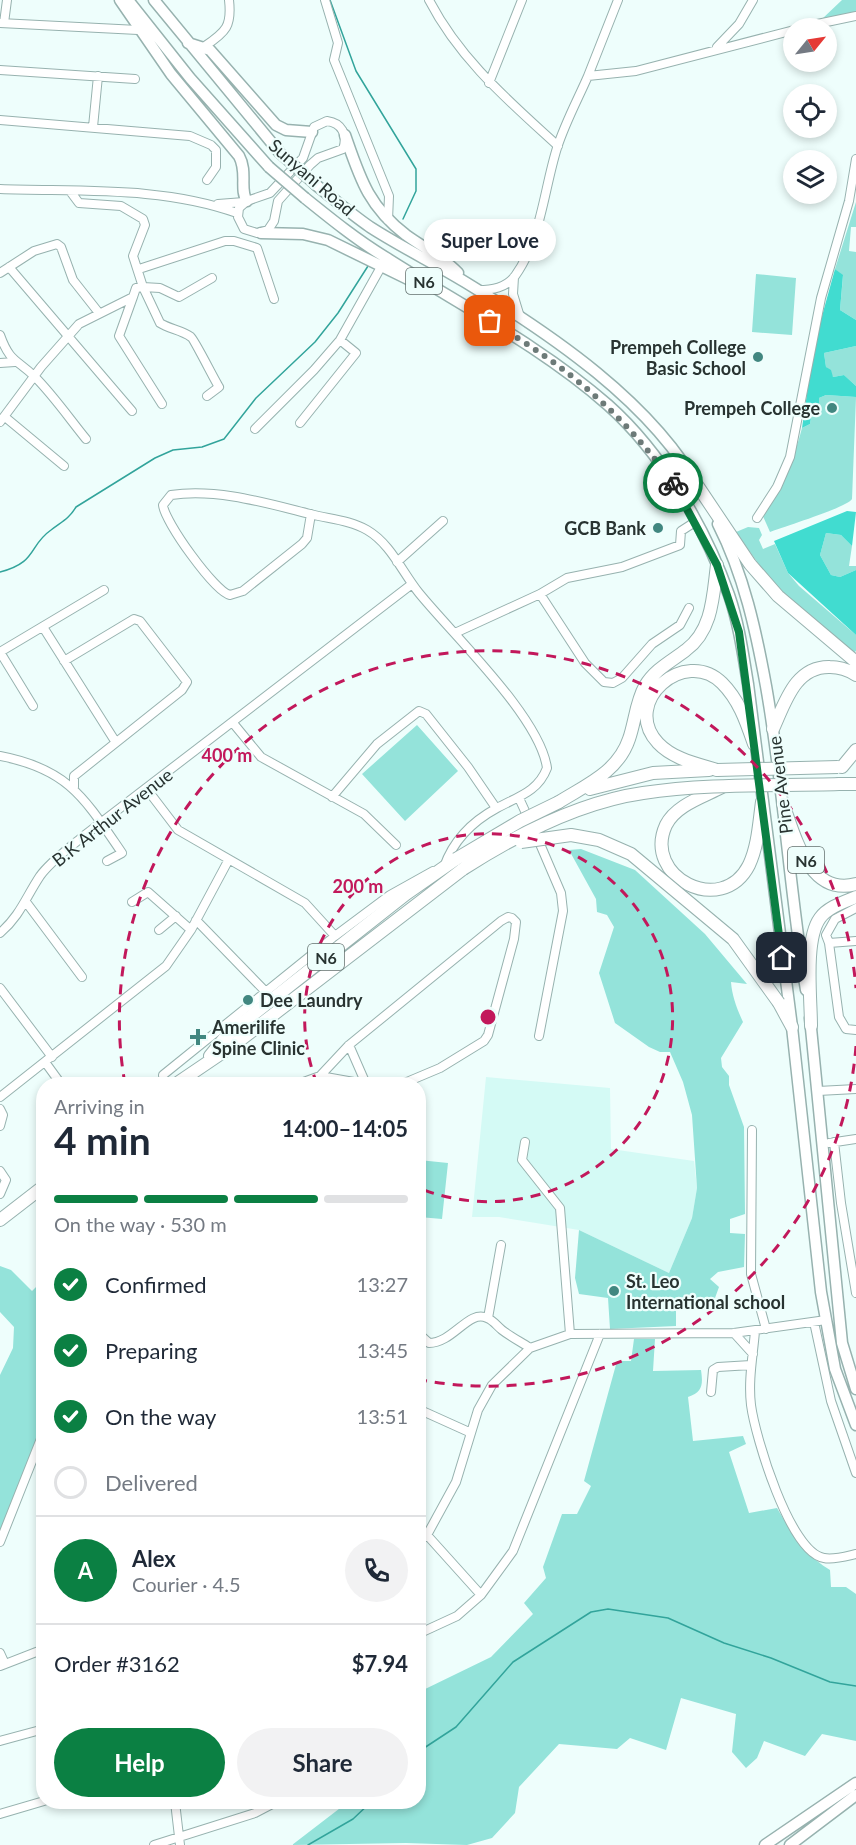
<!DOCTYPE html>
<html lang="en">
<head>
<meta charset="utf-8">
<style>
  body { margin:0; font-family:Lato,sans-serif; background:#f2f2f3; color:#1f2937; height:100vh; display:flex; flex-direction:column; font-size:22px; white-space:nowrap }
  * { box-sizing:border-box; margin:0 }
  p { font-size:20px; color:#747a83 }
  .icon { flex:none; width:33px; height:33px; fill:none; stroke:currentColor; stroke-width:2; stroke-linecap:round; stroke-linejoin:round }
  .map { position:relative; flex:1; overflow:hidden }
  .side { position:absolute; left:36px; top:1077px; width:390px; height:732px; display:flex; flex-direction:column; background:#fff; border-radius:24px; box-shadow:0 3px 9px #0003 }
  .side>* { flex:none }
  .needle { width:39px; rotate:60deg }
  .buttons { position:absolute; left:783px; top:18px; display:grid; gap:12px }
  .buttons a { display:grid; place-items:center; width:54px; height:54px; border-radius:50%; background:#fff; box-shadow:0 3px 9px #0003; font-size:30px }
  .pin { position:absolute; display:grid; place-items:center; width:51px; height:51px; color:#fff; margin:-26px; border-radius:12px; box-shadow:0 3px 9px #0006 }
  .courier { position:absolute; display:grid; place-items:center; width:60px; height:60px; margin:-30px; border:4px solid #0b8043; border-radius:50%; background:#fff; color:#222; box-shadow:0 2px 8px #0007 }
  .bubble { position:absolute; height:42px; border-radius:21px; background:#fff; box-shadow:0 3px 9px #0003; font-size:20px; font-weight:700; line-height:42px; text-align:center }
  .head em { font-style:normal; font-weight:700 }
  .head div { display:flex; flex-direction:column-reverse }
  .head { display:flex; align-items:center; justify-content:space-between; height:102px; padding:0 18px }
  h1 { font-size:39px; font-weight:700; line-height:45px }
  .bar { display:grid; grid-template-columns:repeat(4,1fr); gap:9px 6px; align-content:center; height:72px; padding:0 18px }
  .bar i { height:8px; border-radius:4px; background:#e0e1e3 }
  .bar .on { background:#0b8043 }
  .bar p { grid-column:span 4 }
  .line { display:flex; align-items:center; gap:15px; padding:0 18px; border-top:2px solid #e0e1e3 }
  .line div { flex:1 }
  .round { display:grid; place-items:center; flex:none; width:63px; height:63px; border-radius:32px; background:#f2f2f3 }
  ol { padding:0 18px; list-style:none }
  li { display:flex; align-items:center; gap:18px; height:66px }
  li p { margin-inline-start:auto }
  li .icon { padding:6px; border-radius:50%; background:#0b8043; color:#fff; stroke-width:4 }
  li:last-child { color:#747a83 }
  li i { width:33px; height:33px; border:3px solid #e0e1e3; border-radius:50% }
  .primary-button { display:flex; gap:12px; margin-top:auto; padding:12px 18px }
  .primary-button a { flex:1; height:69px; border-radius:36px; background:#0b8043; color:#fff; font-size:24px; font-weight:700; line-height:69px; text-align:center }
  .primary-button a+a { background:#f2f2f3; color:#1f2937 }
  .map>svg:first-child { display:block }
  .built { fill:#d4faf5 }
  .green { fill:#94e3da }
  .forest { fill:#41dcd0 }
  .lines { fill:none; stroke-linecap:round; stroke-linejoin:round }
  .stream { stroke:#32a49b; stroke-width:1.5 }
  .minor-casing { stroke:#97b2af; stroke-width:10 }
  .major-casing { stroke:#97b2af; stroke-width:13 }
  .highway-casing { stroke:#97b2af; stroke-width:14 }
  .minor { stroke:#fff; stroke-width:8 }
  .major { stroke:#fff; stroke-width:10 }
  .highway { stroke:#fff; stroke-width:12 }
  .major-bridge-casing { stroke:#97b2af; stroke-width:13; stroke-linecap:butt }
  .highway-bridge-casing { stroke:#97b2af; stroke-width:14; stroke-linecap:butt }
  .major-bridge { stroke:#fff; stroke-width:10 }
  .highway-bridge { stroke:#fff; stroke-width:12 }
  .done { stroke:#6d7a78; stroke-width:6; stroke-dasharray:0 10.8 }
  .route { stroke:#0b8043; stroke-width:8 }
  .ring { fill:none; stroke:#c2185b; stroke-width:3; stroke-dasharray:10 8 }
  .poi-dot { fill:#418780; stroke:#eefefc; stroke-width:2 }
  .labels { text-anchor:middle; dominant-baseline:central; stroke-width:4.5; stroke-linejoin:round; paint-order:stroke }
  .shield { fill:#eefefc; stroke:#63706e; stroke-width:1.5 }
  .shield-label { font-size:16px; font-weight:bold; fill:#283331 }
  .street-label { font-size:18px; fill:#283331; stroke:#eefefc }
  .poi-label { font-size:18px; font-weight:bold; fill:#283331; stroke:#eefefc; text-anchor:end }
  .centre { fill:#c2185b; stroke:#eefefc; stroke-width:3 }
  .ring-label { font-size:18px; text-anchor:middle; font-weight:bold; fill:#c2185b; stroke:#eefefc; stroke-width:4.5; stroke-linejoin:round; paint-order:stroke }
</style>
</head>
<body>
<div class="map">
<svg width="856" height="1845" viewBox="0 0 856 1845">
  <rect width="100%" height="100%" fill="#eefefc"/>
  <path class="built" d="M486 1077 610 1088 611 1149 694 1161 697 1188 692 1218 669 1273 579 1230 499 1217H472Z"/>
  <path class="green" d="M842 0H856V13L822 19Z
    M856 202V227H851L849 251 856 252V320L840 310 843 276 835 269Z
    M756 274 796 278 792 335 752 332Z
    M856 346V386L844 375 833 377 826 367 824 353Z
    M826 395 856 397 852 499C848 507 783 527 770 532L762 514C781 486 794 460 802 428L810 424 811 417 819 409V398Z
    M748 527 759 528 762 535 759 540 763 549 775 544 788 573 799 586 856 635V651L852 654 774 586 736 532Z
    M826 533 841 535 852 546 849 566H856V570L840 577 831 575 820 555Z
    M417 725 458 771 405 821 362 774Z
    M581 849 635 870 705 934 747 984 731 982C732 996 737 1009 743 1022L721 1058 722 1067 729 1076V1085L744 1127 745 1214 730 1219V1233L745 1234 744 1267 718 1272 710 1279 719 1287 715 1298 676 1301V1326L610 1329 608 1298 579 1294 575 1278 579 1230 669 1273 692 1218 697 1188 692 1115 683 1082 670 1052H660L649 1047 615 1023 599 973 614 927 607 915 597 912 596 899 569 850Z
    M419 1160 448 1163 442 1219 419 1217Z
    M0 1266 11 1270 32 1291 43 1280 44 1423 0 1541V1375L13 1348 14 1327 0 1312Z
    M634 1339H655L653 1371 701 1370C703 1384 703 1392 688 1397L693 1441 743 1436 746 1444 729 1452 749 1513 777 1508C792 1533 805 1555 830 1570L831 1587H846L856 1594V1741L822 1734 805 1756 764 1741 757 1758 746 1768 732 1752 736 1714 681 1698 666 1750 630 1738 617 1749 559 1744 519 1787 515 1813 492 1838 467 1845 406 1843 292 1845 348 1802H418L419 1692 491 1657 533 1614 524 1603 546 1578 543 1567 562 1514H577L591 1486 584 1481 617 1361H631Z"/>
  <path class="forest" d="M835 269 843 275 840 310 856 320V346L824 353 826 367 831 370 833 377 844 375 856 386V397L826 395 819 398V409L811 417 810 424 802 428 814 345Z
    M847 511 856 512 852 546 841 535 826 533 820 555 831 575 840 577 856 570V567V635L788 573 774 541Z"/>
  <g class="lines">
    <path class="stream" d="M330 0 356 71 416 169V191L403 219
      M0 572C38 562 28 546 51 530 61 522 69 519 76 507L155 458 173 450 202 447 224 439 256 398 315 342 338 313 368 266
      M418 1752 456 1727 513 1662 591 1612 608 1609 668 1618 724 1643 771 1658 830 1682 856 1686
      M308 1845 353 1819 371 1802"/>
    <g class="minor-casing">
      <path id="minor" d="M325 0 338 43 334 60 389 196 388 220
        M429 0C460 60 509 101 558 146
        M0 23 138 30
        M4 23 7 0
        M798 28 856 16
        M205 46C226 32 232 26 229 0
        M717 47 739 24 753 0
        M0 70 135 79
        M588 76 618 0
        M489 83 522 0
        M0 120 190 136 211 145 216 150V167L207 180
        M327 121C342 123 348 135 343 149L318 158 310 165 278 201 274 221 268 230 257 233 244 229 238 217 239 208 247 201 270 193 303 158 314 127Z
        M93 127 98 76
        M0 189C79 192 162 186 237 213
        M218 204 244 202
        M9 267 132 411
        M139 269 225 241H234L257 248 274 299
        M0 273 34 251 57 244 61 247 73 280 99 313
        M514 277 513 294 520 317
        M478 290C492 290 506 288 515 276 541 240 544 189 557 148 565 123 578 99 588 76L636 71 794 30
        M133 297 119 336 162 404
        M0 335C10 363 17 359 35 377 53 395 69 418 86 439
        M0 363 15 362
        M207 396 219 387C214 379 194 339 191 337 182 330 169 329 160 323L143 287 160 288 179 297 212 278
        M5 417 64 466
        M0 422 41 367 79 324 133 297 136 288 143 287 133 256 145 225 143 219 121 206 79 203 70 191
        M300 423 356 353 340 340
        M255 429 314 370 340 340 381 267
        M311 514 307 538 302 544 243 591 230 595C215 592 164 521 163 505L171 495C216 488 266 503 310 514 329 519 350 520 367 530 391 544 402 572 419 593 453 635 540 717 547 768 538 792 517 797 497 808 473 821 453 841 444 867
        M757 518 777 487 790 457 821 298 849 201 856 159
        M397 562 443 521
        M540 594 585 663 604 682 613 683 622 678 652 644 680 625 689 608
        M43 627 115 741
        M455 633 540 594 567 578 622 567 680 545 681 531 695 522
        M0 652 104 590
        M0 652 33 706
        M64 661 134 619 140 621 187 682 182 690 74 776V787
        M233 723 261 757 364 814 396 845
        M0 756C69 769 85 799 122 853L107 861
        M146 788 178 830 305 903 335 936
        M332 797 377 744 419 711 426 714 468 767 496 808
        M519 798 530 822
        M537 837 561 893 563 911 539 1036
        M26 902 82 977
        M132 902 148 892 191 930
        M856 908 835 919 826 935 829 943 839 1017 846 1029 856 1030
        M196 920 265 991
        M159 930 176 916
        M0 933C20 916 26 897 40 876 51 861 67 850 81 838L412 584
        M829 943 856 941
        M0 988 52 1057
        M349 1045 366 1084
        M45 1062 61 1084
        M320 1076 349 1045 501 921 508 917 512 918 516 922 514 939 488 1035 484 1041 440 1068 402 1084
        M164 1084 163 1075 335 936 390 895 433 871
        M298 1084 320 1076 365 1084
        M818 1091 856 1089
        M0 1097 166 966 191 930 228 861
        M0 1109 3 1115 0 1126
        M752 1130 751 1274 766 1329
        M525 1142 522 1160 560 1208 570 1334
        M834 1142 841 1203 856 1293
        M829 1143 856 1139
        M0 1171 6 1180 0 1194
        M488 1318 501 1245
        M814 1322 831 1401 856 1473
        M755 1331C753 1356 748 1380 751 1405 755 1436 790 1553 824 1558 834 1560 847 1556 856 1554
        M418 1333 429 1343C453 1343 469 1309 487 1318 493 1320 497 1326 502 1330 511 1337 521 1342 530 1348
        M734 1333 753 1354
        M711 1392 713 1370 718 1367 751 1365
        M418 1409 469 1432
        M427 1535 481 1595
        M0 1542 44 1431
        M418 1542 427 1535 456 1482 478 1410 492 1385 530 1348 570 1334 734 1333 826 1320
        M418 1634 457 1616 481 1595 513 1551 600 1334
        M0 1653 5 1664
        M0 1666 44 1649
        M0 1741 44 1729
        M175 1802 180 1845
        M0 1814 44 1801
        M154 1845 255 1813 276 1802"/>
    </g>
    <g class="major-casing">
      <path id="major" d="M120 0 171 74 239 156C248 172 239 190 247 201
        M128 0 190 78 269 167
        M154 0 280 153
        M188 43 210 50 276 125 286 130 312 132
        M345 135C360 178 368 206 406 235 424 248 443 257 458 273
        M316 185C334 199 351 214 370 227 401 247 434 263 465 282 549 333 654 403 701 492
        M305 198C331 219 357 240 385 257 460 305 541 346 608 405 662 453 705 527 729 595 739 624 743 654 748 684L792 1027 821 1292 835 1369 856 1425
        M261 233 303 234 328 240 418 284
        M718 524C744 575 756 631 766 686 784 787 789 889 806 990
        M810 1018 842 1343 856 1389
        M765 1845 856 1783
        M790 1845 856 1795"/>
    </g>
    <g class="highway-casing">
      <path id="highway" d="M697 485 750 564 778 596 856 662
        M773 729C785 703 795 666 830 667 840 667 847 669 856 675
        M842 767 856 750
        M717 770C697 764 673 759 658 743 620 702 685 646 722 683 739 700 746 721 754 744
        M839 784H856
        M722 787C703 797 676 805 666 825 642 877 722 918 749 865 758 846 759 823 762 802
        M590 789 653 773 709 770
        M559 802C586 785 618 772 629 739 635 722 636 702 645 686 655 669 672 661 686 650 713 630 713 595 717 565
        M783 804C795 836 809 897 856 884
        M779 1003 792 1027
        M811 1026C811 999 804 940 820 918 828 907 844 902 856 897
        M210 1056 227 1035 406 894 456 859
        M176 1084 235 1044 463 869
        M0 1220 44 1186"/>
    </g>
    <use href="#minor" class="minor"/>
    <use href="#major" class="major"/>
    <use href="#highway" class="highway"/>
    <g class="major-bridge-casing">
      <path id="major-bridge" d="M280 153 316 185
        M269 167 305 198"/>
    </g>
    <g class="highway-bridge-casing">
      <path id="highway-bridge" d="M717 770 838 767
        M521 842 571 835 599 840 631 854 733 939 779 1003
        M456 859 520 821 559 802
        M463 869C516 835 580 802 643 793 707 783 774 786 839 784"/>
    </g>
    <use href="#major-bridge" class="major-bridge"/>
    <use href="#highway-bridge" class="highway-bridge"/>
  </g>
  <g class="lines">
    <path class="done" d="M490 321C566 366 621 411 673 483"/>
    <path class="route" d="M673 483 717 565 739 632 782 958"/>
  </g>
  <g class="ring">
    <path d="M317 1084A184 184 0 1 1 419 1188"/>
    <path d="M856 1046A369 369 0 0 1 421 1380M125 1084A369 369 0 1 1 856 988"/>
  </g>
  <g class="poi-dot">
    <circle cx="758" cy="357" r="6"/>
    <circle cx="832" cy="408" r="6"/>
    <circle cx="658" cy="528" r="6"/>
    <circle cx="248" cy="1000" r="6"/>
    <path d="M195 1028h6v6h6v6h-6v6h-6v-6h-6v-6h6z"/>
    <circle cx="614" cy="1291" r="6"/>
  </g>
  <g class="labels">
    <g class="shield">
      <rect x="406" y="268" width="36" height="26" rx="4.5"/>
      <rect x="788" y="847" width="36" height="26" rx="4.5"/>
      <rect x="308" y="944" width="36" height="26" rx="4.5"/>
    </g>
    <g class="shield-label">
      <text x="424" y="281">N6</text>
      <text x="806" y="860">N6</text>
      <text x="326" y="957">N6</text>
    </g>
    <g class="street-label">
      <text transform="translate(312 177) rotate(41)">Sunyani Road</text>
      <text transform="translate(780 785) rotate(-97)">Pine Avenue</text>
      <text transform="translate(112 817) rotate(-38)">B.K Arthur Avenue</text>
    </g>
    <g class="poi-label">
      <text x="746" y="347">Prempeh College<tspan x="746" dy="21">Basic School</tspan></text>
      <text x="820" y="408">Prempeh College</text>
      <text x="646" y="528">GCB Bank</text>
      <text x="260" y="1000" text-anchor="start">Dee Laundry</text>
      <text x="212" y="1027" text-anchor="start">Amerilife<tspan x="212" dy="21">Spine Clinic</tspan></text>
      <text x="626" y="1281" text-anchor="start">St. Leo<tspan x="626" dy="21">International school</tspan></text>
    </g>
  </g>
  <circle cx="488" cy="1017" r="9" class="centre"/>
  <g class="ring-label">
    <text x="227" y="762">400 m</text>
    <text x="358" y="893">200 m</text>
  </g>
</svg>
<div class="buttons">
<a><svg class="needle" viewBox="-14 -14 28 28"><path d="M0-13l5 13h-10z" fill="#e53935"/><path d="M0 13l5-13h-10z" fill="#747a83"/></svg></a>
<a><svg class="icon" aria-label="locate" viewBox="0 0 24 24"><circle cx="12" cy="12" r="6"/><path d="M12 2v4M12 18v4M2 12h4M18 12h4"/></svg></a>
<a><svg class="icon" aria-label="layers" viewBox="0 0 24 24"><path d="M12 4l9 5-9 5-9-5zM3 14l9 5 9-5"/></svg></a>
</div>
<div class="pin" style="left:490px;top:321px;background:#ea580c"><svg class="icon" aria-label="bag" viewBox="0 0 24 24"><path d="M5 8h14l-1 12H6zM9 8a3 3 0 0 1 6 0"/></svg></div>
<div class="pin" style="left:782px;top:958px;background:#1f2937"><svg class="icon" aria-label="home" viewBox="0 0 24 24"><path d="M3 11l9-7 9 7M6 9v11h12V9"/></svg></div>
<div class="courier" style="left:673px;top:483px"><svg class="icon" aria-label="bike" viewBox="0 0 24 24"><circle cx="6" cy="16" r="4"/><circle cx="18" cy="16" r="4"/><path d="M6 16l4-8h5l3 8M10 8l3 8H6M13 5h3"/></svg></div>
<div class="bubble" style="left:424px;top:219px;width:132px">Super Love</div>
<section class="side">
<div class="head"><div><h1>4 min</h1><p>Arriving in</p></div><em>14:00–14:05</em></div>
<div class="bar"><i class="on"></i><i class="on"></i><i class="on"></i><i></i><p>On the way · 530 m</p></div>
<ol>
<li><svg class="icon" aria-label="check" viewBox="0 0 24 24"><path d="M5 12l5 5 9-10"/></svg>Confirmed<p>13:27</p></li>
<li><svg class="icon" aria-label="check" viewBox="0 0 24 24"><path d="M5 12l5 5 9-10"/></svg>Preparing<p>13:45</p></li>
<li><svg class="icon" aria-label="check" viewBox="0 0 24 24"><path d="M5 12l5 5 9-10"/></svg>On the way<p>13:51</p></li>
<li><i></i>Delivered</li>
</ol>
<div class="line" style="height:108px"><b class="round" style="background:#0b8043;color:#fff">A</b><div><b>Alex</b><p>Courier · 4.5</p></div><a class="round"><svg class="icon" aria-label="phone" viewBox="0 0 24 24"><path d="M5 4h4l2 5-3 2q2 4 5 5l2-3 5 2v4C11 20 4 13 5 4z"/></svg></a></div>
<div class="line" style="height:78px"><div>Order #3162</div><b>$7.94</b></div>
<div class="primary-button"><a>Help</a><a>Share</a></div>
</section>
</div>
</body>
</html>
